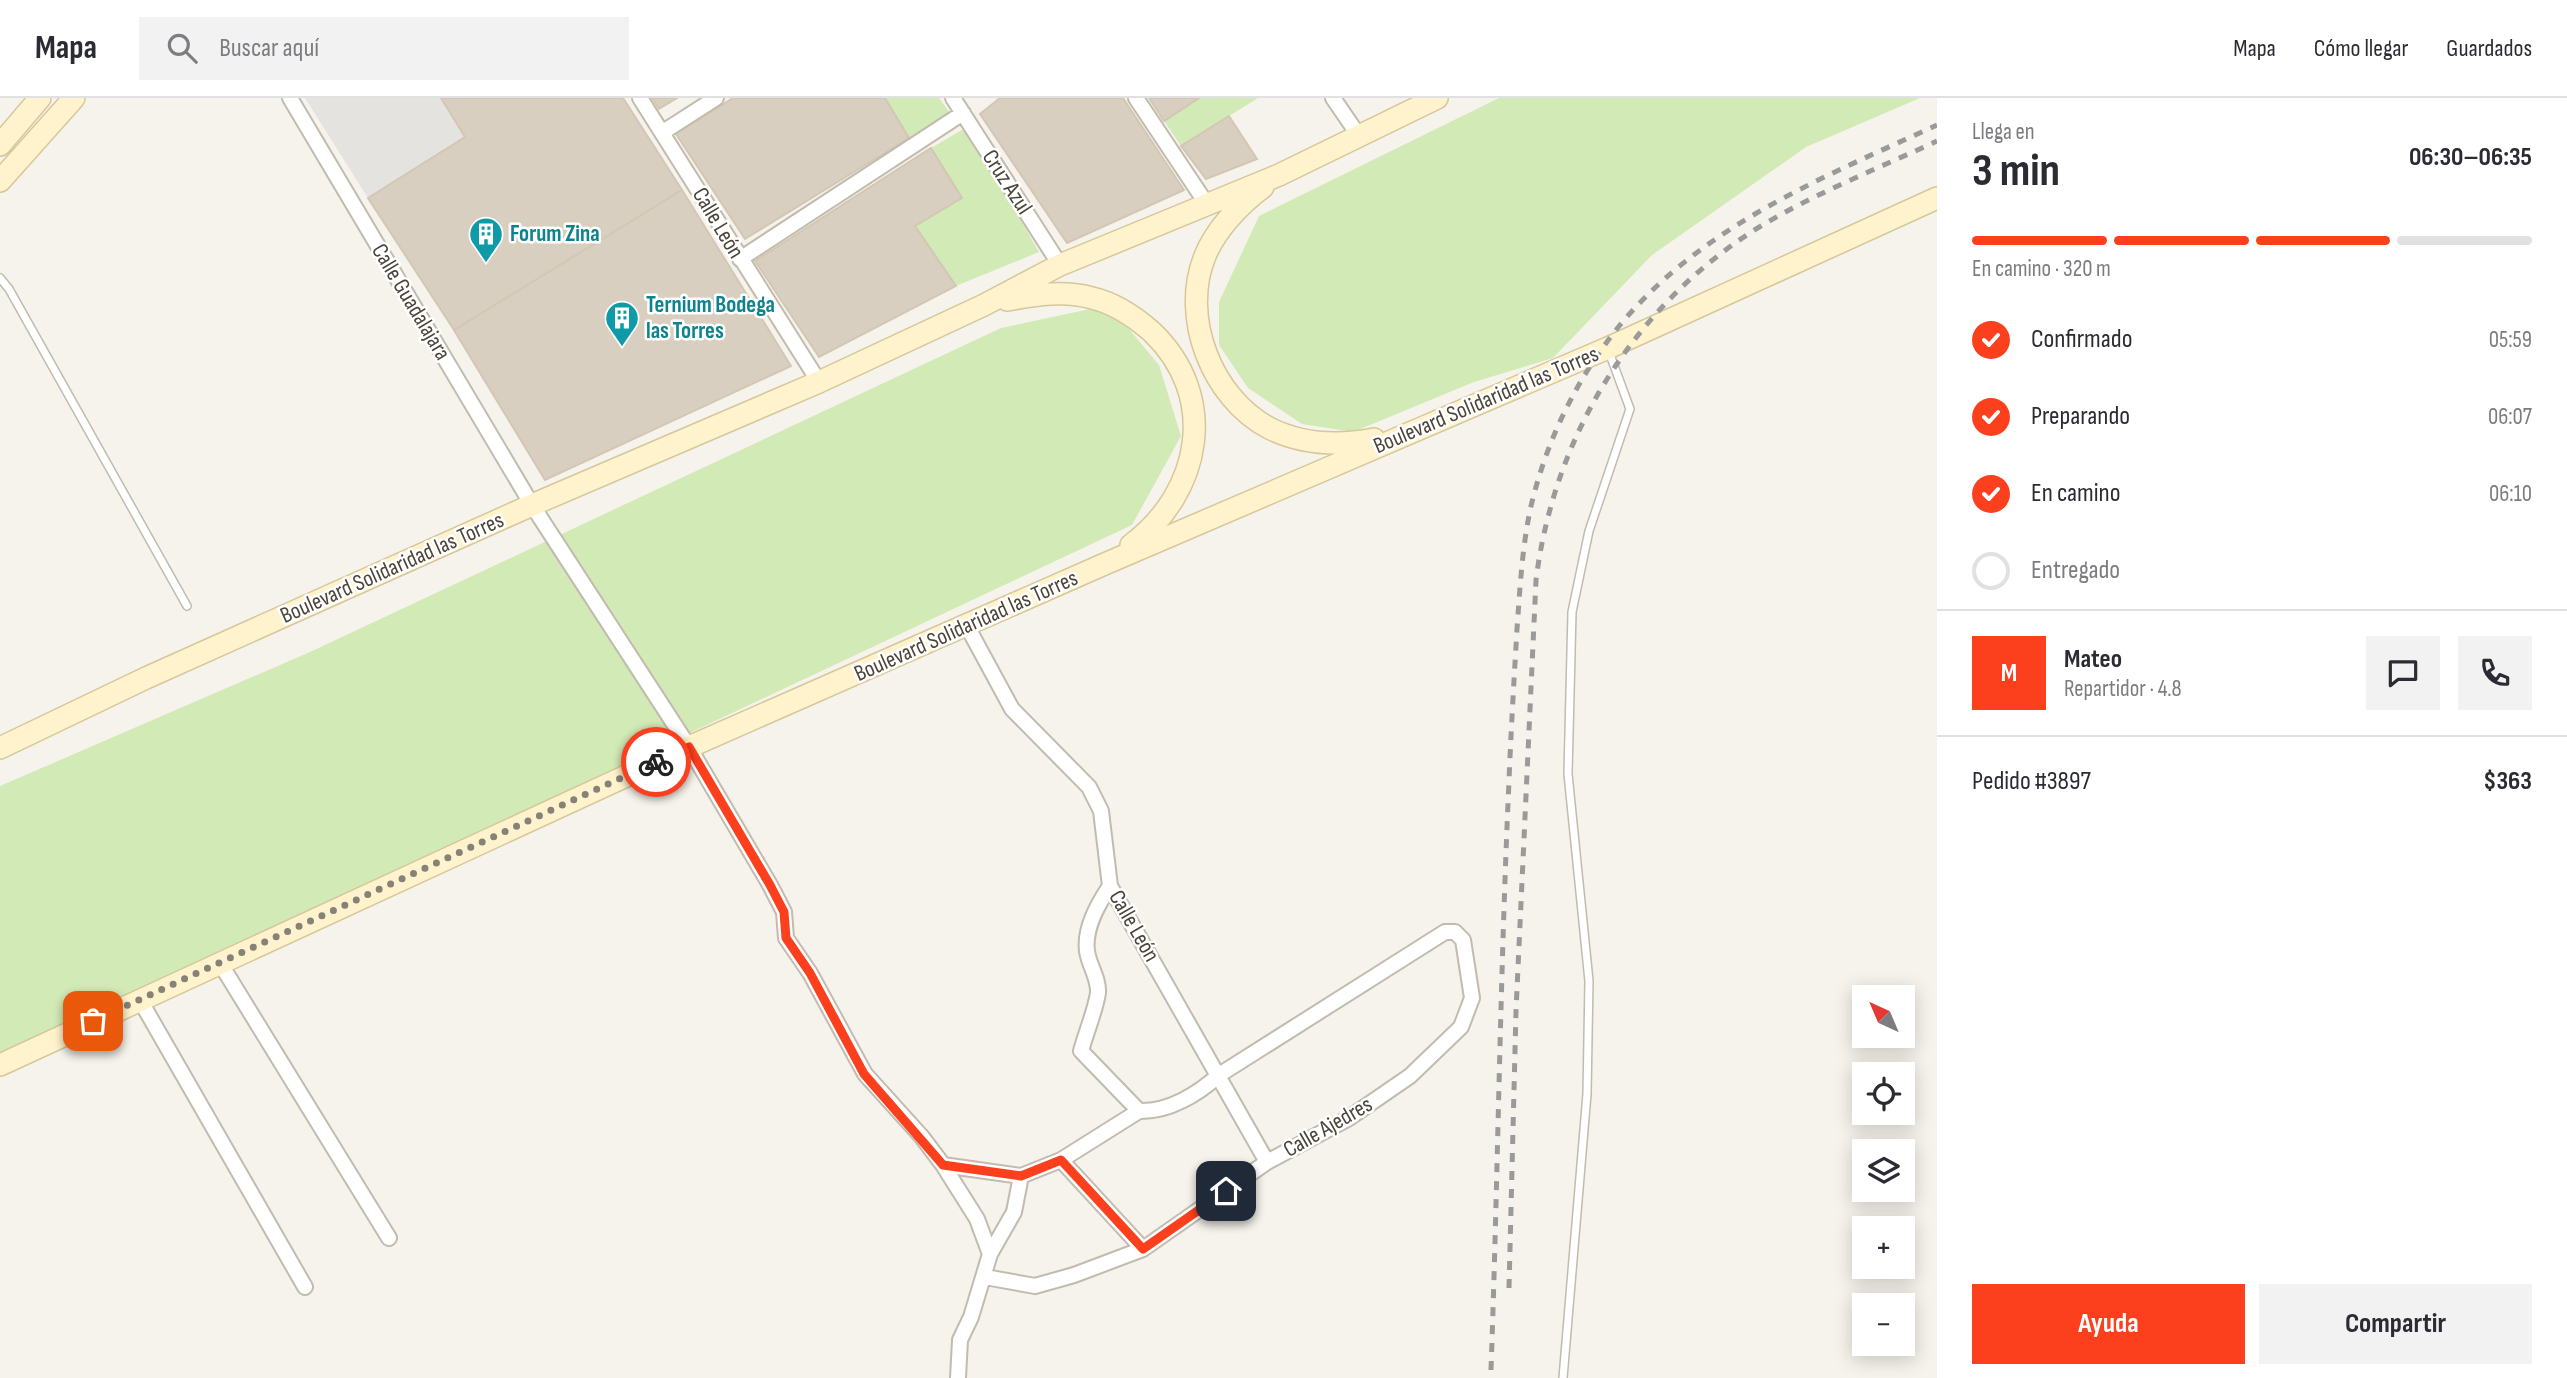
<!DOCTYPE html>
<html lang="es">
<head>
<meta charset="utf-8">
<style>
  body { margin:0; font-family:"Sofia Sans Condensed",sans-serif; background:#f2f2f3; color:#2b2b33; height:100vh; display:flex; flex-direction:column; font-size:26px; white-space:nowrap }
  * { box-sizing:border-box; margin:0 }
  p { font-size:23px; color:#7c7c81 }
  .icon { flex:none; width:38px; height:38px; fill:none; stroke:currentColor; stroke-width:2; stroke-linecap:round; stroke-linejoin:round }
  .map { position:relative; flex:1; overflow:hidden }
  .drawer { display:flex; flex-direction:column; background:#fff; width:630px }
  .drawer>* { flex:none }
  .needle { width:46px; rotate:316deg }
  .controls { position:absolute; left:1852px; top:887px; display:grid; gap:14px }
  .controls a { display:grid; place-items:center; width:63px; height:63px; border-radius:0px; background:#fff; box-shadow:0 4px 18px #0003; font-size:35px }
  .pin { position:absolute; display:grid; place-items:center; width:60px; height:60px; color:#fff; margin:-30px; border-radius:14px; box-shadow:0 4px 10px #0006 }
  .courier { position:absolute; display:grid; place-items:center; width:70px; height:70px; margin:-35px; border:5px solid #fc3f1d; border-radius:50%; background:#fff; color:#222; box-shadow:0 2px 9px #0007 }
  .head em { font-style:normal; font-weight:700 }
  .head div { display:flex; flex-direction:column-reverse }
  .head { display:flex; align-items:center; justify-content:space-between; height:119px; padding:0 35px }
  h1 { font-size:46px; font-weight:700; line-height:52px }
  .bar { display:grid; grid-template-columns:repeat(4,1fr); gap:10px 7px; align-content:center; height:84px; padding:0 35px }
  .bar i { height:9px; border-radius:5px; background:#e1e1e2 }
  .bar .on { background:#fc3f1d }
  .bar p { grid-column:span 4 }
  .line { display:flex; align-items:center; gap:18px; padding:0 35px; border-top:2px solid #e1e1e2 }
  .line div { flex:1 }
  .round { display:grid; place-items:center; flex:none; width:74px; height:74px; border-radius:0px; background:#f2f2f3 }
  ol { padding:0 35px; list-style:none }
  li { display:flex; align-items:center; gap:21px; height:77px }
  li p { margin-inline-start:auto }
  li .icon { padding:7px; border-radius:50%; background:#fc3f1d; color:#fff; stroke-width:4 }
  li:last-child { color:#7c7c81 }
  li i { width:38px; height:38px; border:4px solid #e1e1e2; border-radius:50% }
  .action { display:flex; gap:14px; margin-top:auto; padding:14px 35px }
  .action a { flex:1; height:80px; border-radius:0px; background:#fc3f1d; color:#fff; font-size:28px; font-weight:700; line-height:80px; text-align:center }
  .action a+a { background:#f2f2f3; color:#2b2b33 }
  header { display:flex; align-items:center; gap:42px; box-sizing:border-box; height:98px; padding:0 35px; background:#fff; border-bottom:2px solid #e1e1e2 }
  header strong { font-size:33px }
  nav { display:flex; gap:38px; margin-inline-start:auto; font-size:24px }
  .search { width:490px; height:63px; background:#f2f2f3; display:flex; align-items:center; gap:18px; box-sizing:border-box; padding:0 24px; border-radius:0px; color:#7c7c81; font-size:26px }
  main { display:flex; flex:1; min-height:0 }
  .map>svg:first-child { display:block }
  .green { fill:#d2eab5 }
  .parking { fill:#e5e3e0 }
  .building { fill:#d8cfc1; stroke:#d3c7b4; stroke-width:2 }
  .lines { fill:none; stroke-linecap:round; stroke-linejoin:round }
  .service-casing { stroke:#c2bbae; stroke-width:10 }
  .minor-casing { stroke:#c2bbae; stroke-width:18 }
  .secondary-casing { stroke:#d6c79b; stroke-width:24 }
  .service { stroke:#fff; stroke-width:7 }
  .minor { stroke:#fff; stroke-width:14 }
  .secondary { stroke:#fff3cd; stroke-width:21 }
  .rail { stroke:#9a9a9a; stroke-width:5; stroke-dasharray:9 9; stroke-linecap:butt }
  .done { stroke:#878178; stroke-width:7; stroke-dasharray:0 12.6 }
  .route { stroke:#fc3f1d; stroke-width:9 }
  .labels { text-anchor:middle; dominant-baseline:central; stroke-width:5; stroke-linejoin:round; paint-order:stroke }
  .street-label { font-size:23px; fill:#4b4439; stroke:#fff }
  .culture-label { font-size:23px; font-weight:bold; fill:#0d838f; stroke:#fff; text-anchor:start }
</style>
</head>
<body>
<header>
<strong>Mapa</strong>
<div class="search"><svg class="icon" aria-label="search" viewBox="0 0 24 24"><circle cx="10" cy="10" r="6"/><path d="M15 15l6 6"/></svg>Buscar aquí</div>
<nav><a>Mapa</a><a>Cómo llegar</a><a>Guardados</a></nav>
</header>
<main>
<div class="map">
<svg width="1937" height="1280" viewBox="0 0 1937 1280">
  <rect width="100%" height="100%" fill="#f6f3ec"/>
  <path class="green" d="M885 0H939L950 15 909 40Z
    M1199 0H1258L1181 48 1164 23Z
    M1499 0H1920L1806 49 1652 157 1553 260 1474 284 1353 334 1302 326 1248 290 1219 247V204L1259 118Z
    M967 29 1039 154 956 188 915 128 962 100 931 50Z
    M1109 207 1159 267 1181 338 1132 427 0 959V688L310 554 1001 230Z"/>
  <path class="parking" d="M305 0H440L465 39 368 100Z"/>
  <path class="building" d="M441 0H623L682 92 454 232 368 100 465 39Z
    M652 0H677L659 11Z
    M733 0H885L909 40 745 141 676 36Z
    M1000 0H1123L1184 92 1067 145 980 16Z
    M1149 0H1199L1164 23Z
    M1229 18 1257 61 1206 81 1181 48Z
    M931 50 962 100 915 128 956 188 819 259 755 163Z
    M682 92 791 268 545 382 454 232Z"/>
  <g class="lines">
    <g class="service-casing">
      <path id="service" d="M0 180 9 191 187 508
        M1563 1280 1587 996 1589 883 1568 676 1572 514 1589 433 1630 311 1609 254"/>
    </g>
    <g class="minor-casing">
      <path id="minor" d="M290 0 532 407 689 649 770 787 784 814 786 840 810 875 865 976 922 1039 943 1067 977 1121 990 1156 971 1219 960 1242 958 1280
        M640 0 819 284
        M953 0 1060 167
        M1136 0 1206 105
        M1333 0 1359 38
        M663 34 716 0
        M740 161 963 15
        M967 528 1012 611 1089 689 1101 713 1110 788 1267 1064
        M220 865 389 1140
        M140 902 305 1189
        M1061 1062 1139 1013
        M943 1067 1021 1078 1061 1062 1143 1151
        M990 1156 1014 1114 1021 1078
        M985 1179 1035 1188 1074 1177 1143 1151 1267 1064 1349 1020 1410 978 1461 929 1472 900 1463 842 1455 834H1445L1219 977C1198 996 1169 1014 1139 1013L1081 953C1086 934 1095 914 1098 895 1099 880 1089 868 1087 853 1084 830 1098 806 1110 788"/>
    </g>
    <g class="secondary-casing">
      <path id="secondary" d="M0 47 40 0
        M0 83 74 0
        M1263 89C1240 106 1216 131 1205 158 1180 219 1212 300 1269 330 1303 347 1338 348 1374 341
        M1007 202C1036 197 1064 192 1092 200 1114 205 1135 219 1152 234 1219 298 1202 394 1131 447
        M0 650 146 580 532 407 819 284 984 207 1060 167 1279 77 1437 0
        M0 967 689 649 1107 465 1608 250 1937 100"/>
    </g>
    <use href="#service" class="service"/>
    <use href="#minor" class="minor"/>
    <use href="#secondary" class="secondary"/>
    <path class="rail" d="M1509 1190 1516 913 1536 482C1554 338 1633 209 1756 131 1813 96 1877 71 1937 43
      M1491 1272C1498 1076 1500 879 1509 683 1511 632 1514 582 1517 531 1520 490 1522 449 1531 408 1547 341 1577 280 1620 227 1703 127 1822 80 1937 27"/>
  </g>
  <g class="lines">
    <path class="done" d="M93 923 656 664"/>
    <path class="route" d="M656 664 689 649 770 787 784 814 786 840 810 875 864 976 943 1067 1021 1078 1061 1062 1143 1151 1226 1093"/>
  </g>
  <defs>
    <g id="building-pin" transform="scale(1.75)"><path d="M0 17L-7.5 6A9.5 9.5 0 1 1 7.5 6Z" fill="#0f9aa8" stroke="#fff"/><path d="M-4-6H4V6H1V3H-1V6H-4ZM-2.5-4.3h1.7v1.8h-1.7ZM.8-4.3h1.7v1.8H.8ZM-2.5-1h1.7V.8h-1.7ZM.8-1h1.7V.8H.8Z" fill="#fff"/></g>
  </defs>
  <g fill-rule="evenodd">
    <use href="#building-pin" x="486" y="136"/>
    <use href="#building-pin" x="622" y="220"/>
  </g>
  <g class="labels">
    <g class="street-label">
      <text transform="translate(1007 84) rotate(57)">Cruz Azul</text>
      <text transform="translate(718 125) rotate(59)">Calle León</text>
      <text transform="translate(411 204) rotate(59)">Calle Guadalajara</text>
      <text transform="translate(1486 302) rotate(-23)">Boulevard Solidaridad las Torres</text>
      <text transform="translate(392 470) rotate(-24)">Boulevard Solidaridad las Torres</text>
      <text transform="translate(966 528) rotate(-24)">Boulevard Solidaridad las Torres</text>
      <text transform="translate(1134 828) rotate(60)">Calle León</text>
      <text transform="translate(1328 1029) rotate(-30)">Calle Ajedres</text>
    </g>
    <g class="culture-label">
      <text x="510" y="136">Forum Zina</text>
      <text x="646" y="207">Ternium Bodega<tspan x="646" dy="26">las Torres</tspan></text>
    </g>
  </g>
</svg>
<div class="controls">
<a><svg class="needle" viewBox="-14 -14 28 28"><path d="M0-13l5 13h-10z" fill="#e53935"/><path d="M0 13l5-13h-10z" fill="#7c7c81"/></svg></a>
<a><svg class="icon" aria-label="locate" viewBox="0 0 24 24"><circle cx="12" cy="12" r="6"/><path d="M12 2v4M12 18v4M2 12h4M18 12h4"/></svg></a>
<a><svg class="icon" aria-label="layers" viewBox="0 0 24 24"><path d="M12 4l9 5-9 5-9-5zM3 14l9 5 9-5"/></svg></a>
<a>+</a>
<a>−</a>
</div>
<div class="pin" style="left:93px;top:923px;background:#ea580c"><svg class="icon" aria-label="bag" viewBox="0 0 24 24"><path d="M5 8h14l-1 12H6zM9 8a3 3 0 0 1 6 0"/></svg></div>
<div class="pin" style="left:1226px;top:1093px;background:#1f2937"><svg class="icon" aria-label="home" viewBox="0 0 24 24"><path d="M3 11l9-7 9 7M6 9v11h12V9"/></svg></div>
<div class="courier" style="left:656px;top:664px"><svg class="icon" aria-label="bike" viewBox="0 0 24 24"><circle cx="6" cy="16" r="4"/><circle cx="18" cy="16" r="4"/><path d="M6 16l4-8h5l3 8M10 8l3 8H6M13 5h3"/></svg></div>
</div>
<section class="drawer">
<div class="head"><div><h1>3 min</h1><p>Llega en</p></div><em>06:30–06:35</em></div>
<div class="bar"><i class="on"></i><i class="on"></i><i class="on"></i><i></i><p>En camino · 320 m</p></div>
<ol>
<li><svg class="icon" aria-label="check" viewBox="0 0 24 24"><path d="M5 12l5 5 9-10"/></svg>Confirmado<p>05:59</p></li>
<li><svg class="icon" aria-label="check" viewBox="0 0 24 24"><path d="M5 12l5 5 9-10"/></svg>Preparando<p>06:07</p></li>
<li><svg class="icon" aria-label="check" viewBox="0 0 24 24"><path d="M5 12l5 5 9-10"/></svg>En camino<p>06:10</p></li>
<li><i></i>Entregado</li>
</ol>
<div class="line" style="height:126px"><b class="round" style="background:#fc3f1d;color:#fff">M</b><div><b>Mateo</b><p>Repartidor · 4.8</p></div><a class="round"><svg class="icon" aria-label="chat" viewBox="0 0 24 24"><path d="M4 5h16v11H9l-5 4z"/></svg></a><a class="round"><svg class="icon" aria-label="phone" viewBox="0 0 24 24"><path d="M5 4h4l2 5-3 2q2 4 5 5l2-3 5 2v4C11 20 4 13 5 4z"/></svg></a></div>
<div class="line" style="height:91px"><div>Pedido #3897</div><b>$363</b></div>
<div class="action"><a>Ayuda</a><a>Compartir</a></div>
</section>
</main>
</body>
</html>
